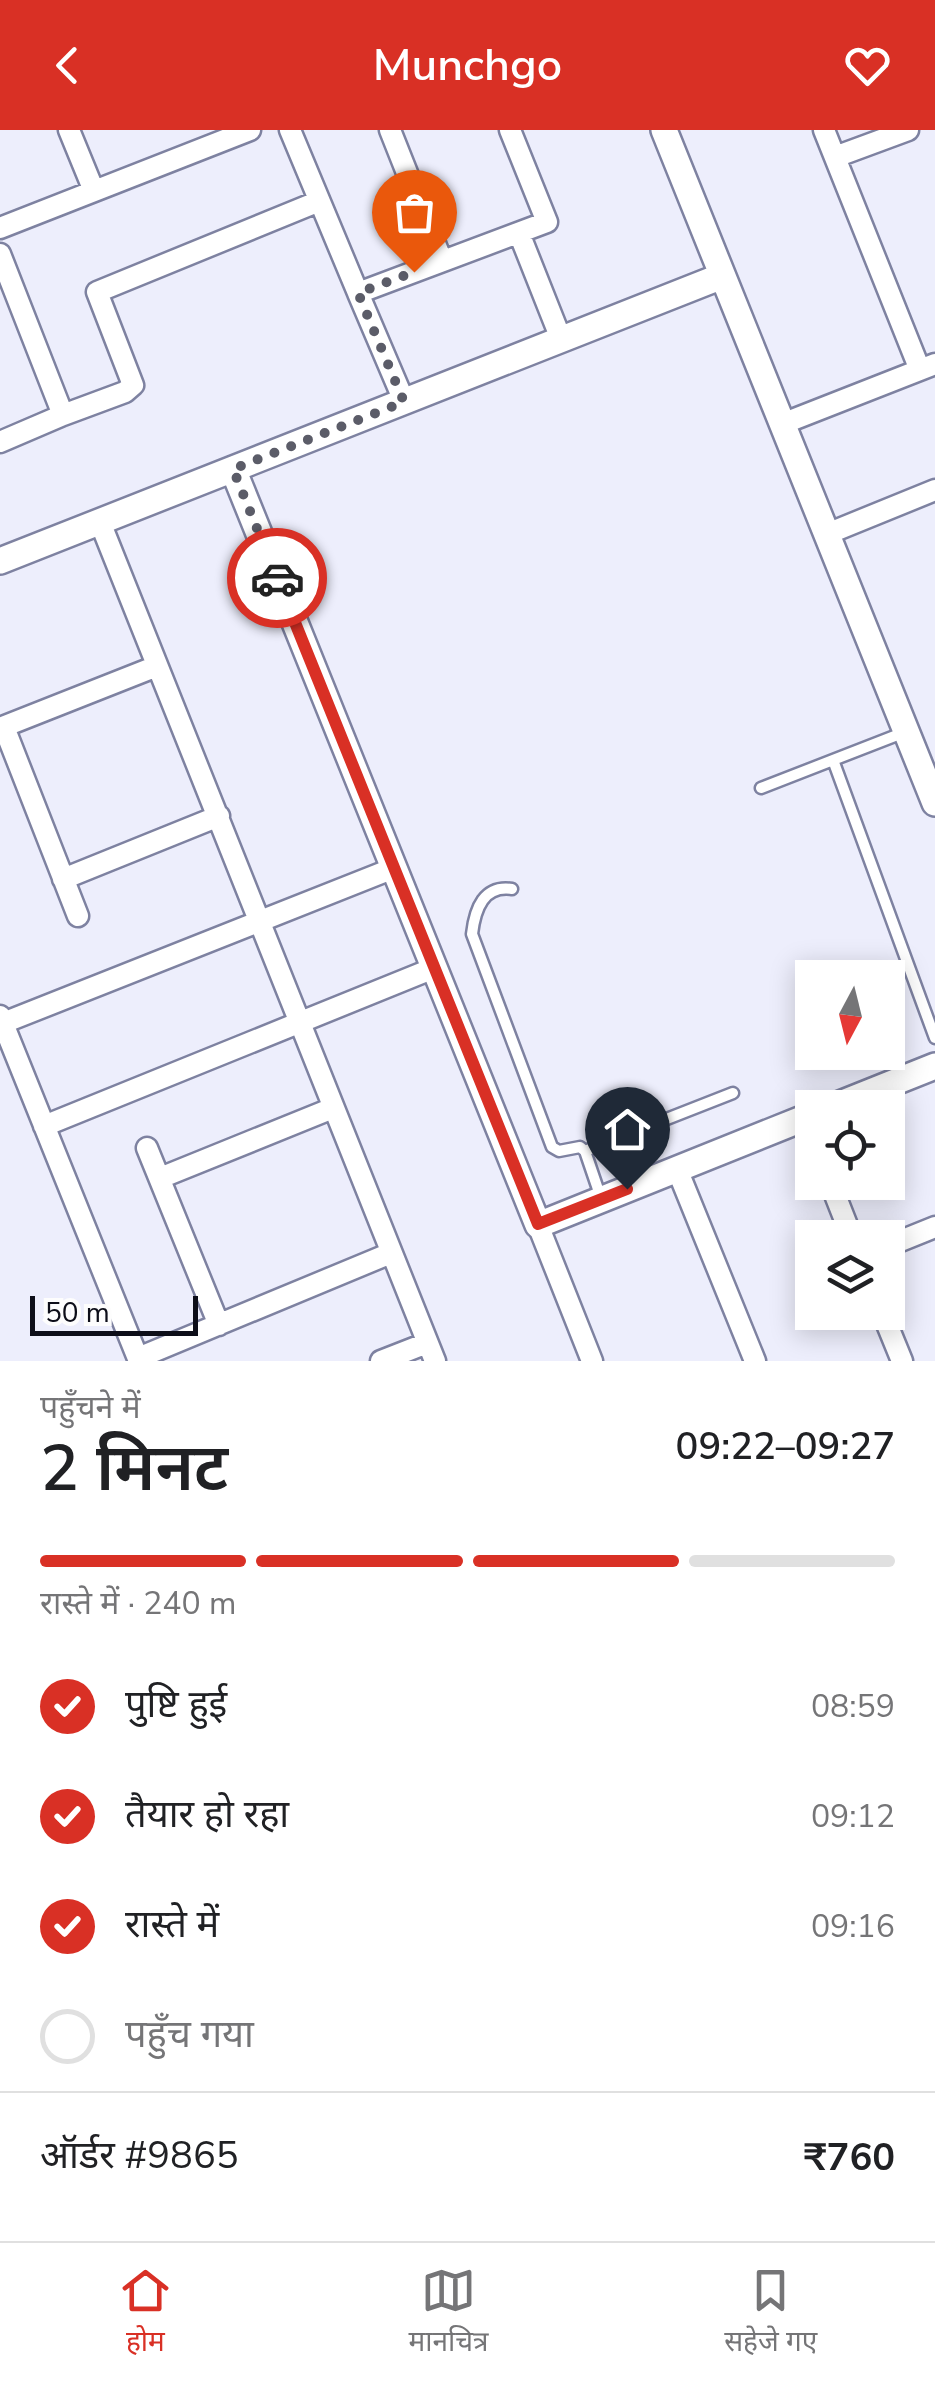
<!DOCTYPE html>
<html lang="hi">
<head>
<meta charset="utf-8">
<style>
  body { margin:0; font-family:"Nunito Sans","Noto Sans Devanagari",sans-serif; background:#f6f6f6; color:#202124; height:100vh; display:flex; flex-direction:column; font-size:38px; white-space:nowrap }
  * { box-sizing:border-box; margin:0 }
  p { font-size:32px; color:#757577 }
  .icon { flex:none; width:55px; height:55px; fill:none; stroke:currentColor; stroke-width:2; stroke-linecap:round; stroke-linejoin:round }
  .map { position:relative; height:1231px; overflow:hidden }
  .sheet { display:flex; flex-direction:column; background:#fff; flex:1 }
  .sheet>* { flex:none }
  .needle { width:65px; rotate:187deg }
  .buttons { position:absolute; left:795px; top:830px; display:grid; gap:20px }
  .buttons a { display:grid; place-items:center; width:110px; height:110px; border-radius:0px; background:#fff; box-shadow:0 5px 25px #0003; font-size:50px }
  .scale { position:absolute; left:30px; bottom:25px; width:168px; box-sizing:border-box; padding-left:10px; border:5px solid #0d0e19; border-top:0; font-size:28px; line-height:35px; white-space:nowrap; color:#0d0e19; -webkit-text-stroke:8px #fdfdfd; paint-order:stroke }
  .pin { position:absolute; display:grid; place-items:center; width:85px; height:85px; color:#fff; margin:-102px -42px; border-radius:50% 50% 50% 0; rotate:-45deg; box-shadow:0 0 10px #0007 }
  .pin .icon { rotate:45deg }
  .courier { position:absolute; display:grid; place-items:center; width:100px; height:100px; margin:-50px; border:8px solid #d93025; border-radius:50%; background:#fff; color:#222; box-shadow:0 2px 12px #0007 }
  .summary em { font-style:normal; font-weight:600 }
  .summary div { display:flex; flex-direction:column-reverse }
  .summary { display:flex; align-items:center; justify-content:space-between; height:170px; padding:0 40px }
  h1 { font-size:65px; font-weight:600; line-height:75px }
  .bar { display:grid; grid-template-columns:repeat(4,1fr); gap:15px 10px; align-content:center; height:120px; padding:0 40px }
  .bar i { height:12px; border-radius:8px; background:#e0e0e0 }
  .bar .current { background:#d93025 }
  .bar p { grid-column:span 4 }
  .line { display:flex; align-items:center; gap:25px; padding:0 40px; border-top:2px solid #e0e0e0 }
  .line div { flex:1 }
  ol { padding:0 40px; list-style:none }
  li { display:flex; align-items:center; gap:30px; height:110px }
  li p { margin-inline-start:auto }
  li .icon { padding:10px; border-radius:50%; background:#d93025; color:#fff; stroke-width:4 }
  li:last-child { color:#757577 }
  li i { width:55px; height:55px; border:5px solid #e0e0e0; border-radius:50% }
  header { display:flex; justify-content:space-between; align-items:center; height:130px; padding:0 40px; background:#d93025; color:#fff; font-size:45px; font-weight:600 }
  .tab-bar { display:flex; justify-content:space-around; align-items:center; height:140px; border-top:2px solid #e0e0e0; background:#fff; font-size:28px; color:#757577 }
  .tab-bar a { display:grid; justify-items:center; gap:5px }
  .tab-bar .current { color:#d93025 }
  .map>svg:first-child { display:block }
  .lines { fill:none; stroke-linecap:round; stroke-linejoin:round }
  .service-casing { stroke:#7e82a1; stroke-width:15 }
  .minor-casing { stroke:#7e82a1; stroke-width:25 }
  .tertiary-casing { stroke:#7e82a1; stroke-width:30 }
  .service { stroke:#fff; stroke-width:10 }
  .minor { stroke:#fff; stroke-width:20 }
  .tertiary { stroke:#fff; stroke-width:25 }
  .done { stroke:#5b5c68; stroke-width:10; stroke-dasharray:0 18 }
  .route { stroke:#d93025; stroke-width:12 }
</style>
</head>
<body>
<header><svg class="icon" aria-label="back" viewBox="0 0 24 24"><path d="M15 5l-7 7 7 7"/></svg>Munchgo<svg class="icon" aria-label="heart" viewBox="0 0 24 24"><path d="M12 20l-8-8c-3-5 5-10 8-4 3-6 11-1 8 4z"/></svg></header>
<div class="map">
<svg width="935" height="1231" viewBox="0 0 935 1231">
  <rect width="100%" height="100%" fill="#edeefc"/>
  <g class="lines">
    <g class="service-casing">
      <path id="service" d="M833 630 935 908
        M761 658 905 602
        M512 759C484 755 475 778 472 804L552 1017 559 1021 580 1017 585 1021 601 1068
        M585 1021 733 963"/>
    </g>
    <g class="minor-casing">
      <path id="minor" d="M69 0 94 61
        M290 0 358 163
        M390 0 442 131
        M824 0 920 240
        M835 27 908 0
        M0 98 250 0
        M519 103 561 209
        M0 124 63 285 0 312
        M404 271 358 163 547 92 510 0
        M63 285 125 262 133 255 97 162 317 72
        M782 294 935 234
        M100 392 435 1231
        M827 404 935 360
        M4 597 78 786
        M0 598 157 536
        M63 749 219 686
        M0 886 139 1231
        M3 893 394 738
        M44 996 434 838
        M147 1018 219 1195
        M677 1039 755 1231
        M160 1048 333 978
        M830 1052 852 1108
        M538 1095 592 1231
        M888 1116 935 1097
        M882 1182 902 1231
        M138 1228 391 1123
        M381 1231 427 1213"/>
    </g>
    <g class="tertiary-casing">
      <path id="tertiary" d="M664 0 935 673
        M233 339 538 1095 812 985
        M0 431 722 146
        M830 978 935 936"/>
    </g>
    <use href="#service" class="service"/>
    <use href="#minor" class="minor"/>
    <use href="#tertiary" class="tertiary"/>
  </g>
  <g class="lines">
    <path class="done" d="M277 448 233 339 404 272 358 163 414 142"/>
    <path class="route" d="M277 448 538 1094 627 1059"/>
  </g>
</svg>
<div class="buttons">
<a><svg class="needle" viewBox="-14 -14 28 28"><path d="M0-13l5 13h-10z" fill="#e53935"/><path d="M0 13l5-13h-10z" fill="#757577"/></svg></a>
<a><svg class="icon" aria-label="locate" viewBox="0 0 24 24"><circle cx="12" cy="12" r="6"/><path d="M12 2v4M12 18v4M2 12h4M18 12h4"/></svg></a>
<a><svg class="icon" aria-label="layers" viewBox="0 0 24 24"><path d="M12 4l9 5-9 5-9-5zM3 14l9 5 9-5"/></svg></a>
</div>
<div class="scale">50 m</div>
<div class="pin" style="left:414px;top:142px;background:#ea580c"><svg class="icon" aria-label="bag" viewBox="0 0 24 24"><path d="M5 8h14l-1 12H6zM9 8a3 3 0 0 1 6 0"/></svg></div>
<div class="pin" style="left:627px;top:1059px;background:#1f2937"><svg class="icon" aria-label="home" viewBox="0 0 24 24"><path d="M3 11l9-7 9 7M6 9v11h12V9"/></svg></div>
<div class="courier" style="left:277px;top:448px"><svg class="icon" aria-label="car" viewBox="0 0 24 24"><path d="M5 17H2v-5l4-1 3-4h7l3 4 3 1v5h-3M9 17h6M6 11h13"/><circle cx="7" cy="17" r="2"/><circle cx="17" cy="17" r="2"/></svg></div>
</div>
<section class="sheet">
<div class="summary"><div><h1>2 मिनट</h1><p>पहुँचने में</p></div><em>09:22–09:27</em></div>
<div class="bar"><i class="current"></i><i class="current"></i><i class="current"></i><i></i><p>रास्ते में · 240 m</p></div>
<ol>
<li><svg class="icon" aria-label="check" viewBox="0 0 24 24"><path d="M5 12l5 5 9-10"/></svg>पुष्टि हुई<p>08:59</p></li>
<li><svg class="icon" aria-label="check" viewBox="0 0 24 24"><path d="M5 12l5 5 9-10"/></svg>तैयार हो रहा<p>09:12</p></li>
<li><svg class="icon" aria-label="check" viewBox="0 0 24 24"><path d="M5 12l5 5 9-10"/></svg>रास्ते में<p>09:16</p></li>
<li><i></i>पहुँच गया</li>
</ol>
<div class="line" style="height:130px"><div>ऑर्डर #9865</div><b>₹760</b></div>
</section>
<nav class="tab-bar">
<a class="current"><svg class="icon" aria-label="home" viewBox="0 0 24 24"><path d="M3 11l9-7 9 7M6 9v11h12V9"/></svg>होम</a>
<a><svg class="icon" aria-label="map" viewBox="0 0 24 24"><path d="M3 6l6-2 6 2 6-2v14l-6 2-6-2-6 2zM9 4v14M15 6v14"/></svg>मानचित्र</a>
<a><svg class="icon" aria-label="saved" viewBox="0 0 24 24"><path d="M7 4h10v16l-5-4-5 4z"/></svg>सहेजे गए</a>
</nav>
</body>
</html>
